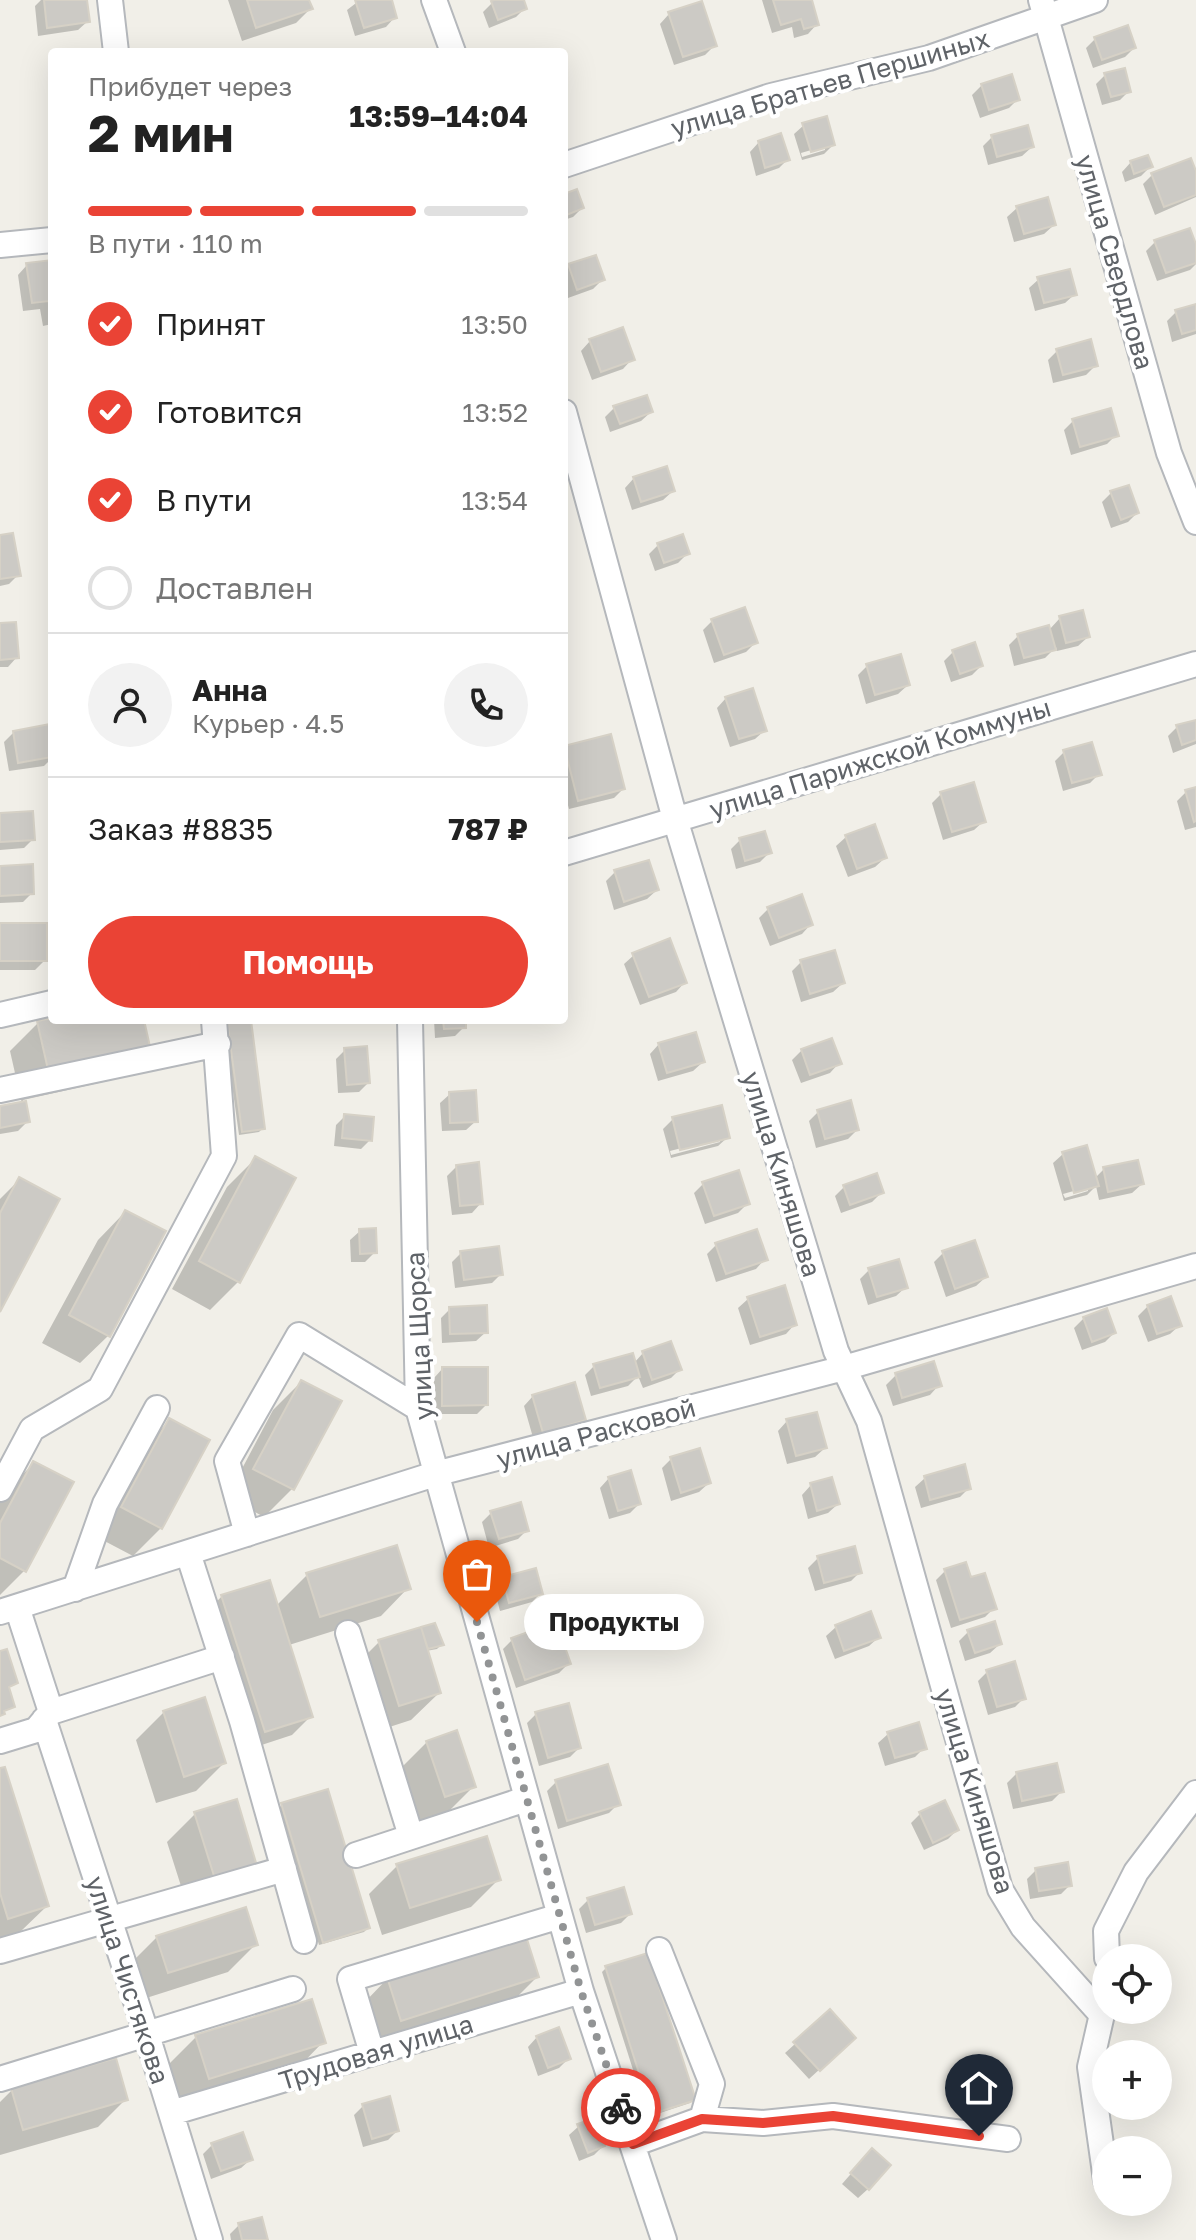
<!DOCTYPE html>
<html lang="ru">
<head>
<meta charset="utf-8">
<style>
  body { margin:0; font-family:"Golos Text",sans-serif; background:#f2f2f2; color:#222; height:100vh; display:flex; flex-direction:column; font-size:30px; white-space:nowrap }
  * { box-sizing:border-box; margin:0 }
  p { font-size:26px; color:#767676 }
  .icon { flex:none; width:44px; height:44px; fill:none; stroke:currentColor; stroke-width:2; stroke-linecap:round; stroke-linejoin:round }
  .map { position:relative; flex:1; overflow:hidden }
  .sheet { position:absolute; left:48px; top:48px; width:520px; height:976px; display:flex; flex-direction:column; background:#fff; border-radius:8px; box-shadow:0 8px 32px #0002 }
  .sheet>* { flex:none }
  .tools { position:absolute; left:1092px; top:1944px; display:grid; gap:16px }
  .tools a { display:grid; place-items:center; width:80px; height:80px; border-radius:50%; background:#fff; box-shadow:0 8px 32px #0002; font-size:40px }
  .pin { position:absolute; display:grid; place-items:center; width:68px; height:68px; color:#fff; margin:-82px -34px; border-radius:50% 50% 50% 0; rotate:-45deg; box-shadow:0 0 8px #0007 }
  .pin .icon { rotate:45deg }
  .courier { position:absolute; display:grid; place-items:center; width:80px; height:80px; margin:-40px; border:6px solid #ea4335; border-radius:50%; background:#fff; color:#222; box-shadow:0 2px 10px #0007 }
  .bubble { position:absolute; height:56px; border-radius:28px; background:#fff; box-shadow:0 8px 32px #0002; font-size:26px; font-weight:700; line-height:56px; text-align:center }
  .head em { font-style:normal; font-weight:700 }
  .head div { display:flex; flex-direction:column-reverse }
  .head { display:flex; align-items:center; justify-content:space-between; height:136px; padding:0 40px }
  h1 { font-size:52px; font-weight:700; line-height:60px }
  .bar { display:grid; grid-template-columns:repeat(4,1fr); gap:12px 8px; align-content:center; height:96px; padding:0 40px }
  .bar i { height:10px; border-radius:6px; background:#e0e0e0 }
  .bar .selected { background:#ea4335 }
  .bar p { grid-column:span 4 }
  .line { display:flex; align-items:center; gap:20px; padding:0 40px; border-top:2px solid #e0e0e0 }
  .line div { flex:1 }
  .round { display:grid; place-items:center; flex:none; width:84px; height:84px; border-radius:42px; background:#f2f2f2 }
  ol { padding:0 40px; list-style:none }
  li { display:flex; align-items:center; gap:24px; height:88px }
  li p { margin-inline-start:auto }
  li .icon { padding:8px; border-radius:50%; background:#ea4335; color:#fff; stroke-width:4 }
  li:last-child { color:#767676 }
  li i { width:44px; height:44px; border:4px solid #e0e0e0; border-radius:50% }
  .button { display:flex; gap:16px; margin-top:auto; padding:16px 40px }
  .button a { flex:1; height:92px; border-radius:48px; background:#ea4335; color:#fff; font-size:32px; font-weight:700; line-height:92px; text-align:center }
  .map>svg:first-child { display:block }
  .shadow { fill:#0003; fill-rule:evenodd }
  .building { fill:#cccac5; stroke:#d6d1c6; stroke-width:2 }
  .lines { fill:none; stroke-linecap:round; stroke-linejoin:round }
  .minor-casing { stroke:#b5b8bc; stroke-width:28 }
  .minor { stroke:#fff; stroke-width:24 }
  .done { stroke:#929495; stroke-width:8; stroke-dasharray:0 14.4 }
  .route { stroke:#ea4335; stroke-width:10 }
  .labels { text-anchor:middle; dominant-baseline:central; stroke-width:8; stroke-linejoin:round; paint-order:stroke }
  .street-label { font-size:26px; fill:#5f6368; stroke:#fff }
</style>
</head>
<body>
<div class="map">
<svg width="1196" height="2240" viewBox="0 0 1196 2240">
  <rect width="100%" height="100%" fill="#f1efe8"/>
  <path class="shadow" d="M41 0H85L88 21 78 30 38 36 35 6Z
    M228 0H307L310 9 296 23 242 41Z
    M360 0H390L395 17 386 27 355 36 347 10Z
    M500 0H522L525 8 516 17 489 28 483 12 492 3Z
    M762 0H810L817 24 808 34 794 38 792 27 772 33Z
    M669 14 714 46 705 55 674 65 660 24Z
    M1095 39 1134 48 1125 57 1093 68 1086 48Z
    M1105 75 1129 91 1120 100 1102 105 1096 84Z
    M982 85 1018 99 1009 108 980 118 972 95Z
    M804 125 833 145 824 154 802 160 794 134ZM825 146V150L802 157 801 153Z
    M992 137 1032 147 1022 156 988 165 983 146Z
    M759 142 788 159 779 168 756 176 750 152Z
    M1131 162 1150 167 1141 176 1125 182 1122 172Z
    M1152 175 1196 176V197L1155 215 1143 184Z
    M564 196 582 208 573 217 564 220Z
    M1017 208 1054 225 1044 234 1014 242 1007 217Z
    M1155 242 1196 250V264L1190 270 1157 281 1146 251Z
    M52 262V324L43 326 40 309 23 311 18 275 27 265Z
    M569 266 602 280 593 289 568 298 564 287V271Z
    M1039 279 1075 294 1065 303 1035 311 1029 288Z
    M1196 306V334L1172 342 1167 321 1176 312Z
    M590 341 632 359 623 369 592 380 581 351Z
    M1057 351 1095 366 1086 375 1053 383 1048 360Z
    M614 408 651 412 641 421 610 432 605 417Z
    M1073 421 1116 435 1107 444 1071 455 1064 430Z
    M634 478 673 491 663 500 632 510 625 488Z
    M1111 493 1137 513 1128 522 1111 528 1102 502Z
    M0 537 18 575 9 584 0 586Z
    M658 545 688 553 678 563 655 571 649 554Z
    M1060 618 1088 637 1078 646 1057 651 1056 647 1045 658 1014 666 1009 645 1018 636 1049 630Z
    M712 621 756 642 746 652 714 663 703 630Z
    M0 625 17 657 8 667H0Z
    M953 652 981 666 972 675 951 682 944 661Z
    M867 666 908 685 898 694 866 704 858 675Z
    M726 698 765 730 755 739 730 747 717 708Z
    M1196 722V744L1173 753 1168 736 1177 727Z
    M49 727 52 758 44 766 9 771 4 742 14 732Z
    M565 747 623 789 614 798 569 809 564 791Z
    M1064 752 1099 774 1090 783 1063 791 1055 761Z
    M1196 789V827L1185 830 1177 801 1186 792Z
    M941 794 984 821 974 830 943 840 932 803Z
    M0 815 33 839 24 848 0 850Z
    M846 837 885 858 875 867 848 877 836 846Z
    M740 840 769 853 760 862 736 869 731 849Z
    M0 868 32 893 23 902 0 903Z
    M615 872 657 890 647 899 614 910 606 881Z
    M769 908 811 924 802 934 770 946 759 918Z
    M0 925 45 960 35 970H0Z
    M634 955 685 982 676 992 640 1005 624 964Z
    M801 962 843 983 833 992 801 1002 792 971Z
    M52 1020H142L149 1050 121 1078 23 1100 28 1121 18 1131 0 1134V1108L22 1104 10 1051 38 1023Z
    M223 1020H249L263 1128 259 1132 239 1135Z
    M434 1020H464V1027L455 1036 435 1038Z
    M659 1044 703 1062 693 1071 658 1081 650 1054Z
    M345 1050 368 1083 359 1092 338 1093 336 1059Z
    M802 1050 839 1063 830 1073 801 1083 792 1060Z
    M450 1094 476 1121 466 1130 442 1131 440 1103Z
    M818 1112 857 1130 848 1139 816 1148 809 1121Z
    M345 1116 370 1140 361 1149 334 1146 336 1125Z
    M673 1119 728 1137 718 1146 671 1158 663 1129ZM720 1138V1142L671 1155 670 1151Z
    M1063 1154 1095 1178 1104 1169 1142 1184 1132 1193 1099 1200 1096 1186 1087 1195 1064 1201 1053 1163ZM1088 1187V1191L1065 1198 1063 1194Z
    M255 1159 238 1282 210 1310 172 1289 227 1187Z
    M457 1166 481 1203 472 1213 452 1215 447 1176Z
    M20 1179 0 1308V1199Z
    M703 1184 748 1203 738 1213 705 1224 694 1193Z
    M844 1187 881 1193 872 1202 841 1213 835 1196Z
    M125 1212 108 1336 80 1363 42 1343 98 1240Z
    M360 1231 375 1252 365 1262H351L350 1240Z
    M716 1245 765 1259 756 1269 716 1282 707 1254Z
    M461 1253 501 1274 492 1283 455 1288 452 1262Z
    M943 1253 986 1277 976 1286 946 1297 934 1262Z
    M869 1270 906 1287 896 1296 868 1305 860 1279Z
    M748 1299 795 1324 786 1334 750 1345 738 1308Z
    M1148 1306 1180 1325 1170 1334 1148 1342 1138 1316Z
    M450 1309 486 1332 476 1341 442 1343 441 1318Z
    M1084 1318 1114 1333 1105 1342 1082 1350 1074 1328Z
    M643 1353 680 1369 671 1378 643 1388 638 1376 628 1386 591 1396 585 1375 594 1366 634 1363Z
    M443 1368 486 1405 477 1414H434V1378Z
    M896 1375 939 1385 930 1395 893 1406 886 1385Z
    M301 1382 339 1402 292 1489 264 1517 227 1497 273 1410Z
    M533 1396 584 1420 574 1429 534 1441 524 1406Z
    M169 1421 161 1528 133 1556 95 1536 142 1448Z
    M787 1421 825 1448 815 1457 787 1464 778 1431Z
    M671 1459 709 1483 699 1492 671 1501 662 1468Z
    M34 1463 25 1570 0 1595V1502L6 1491Z
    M609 1478 639 1504 630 1513 609 1519 600 1488Z
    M925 1478 969 1488 960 1497 921 1508 915 1487Z
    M811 1485 838 1504 828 1513 808 1519 802 1495Z
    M491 1513 527 1530 518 1539 489 1548 482 1522Z
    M818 1558 860 1572 851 1581 815 1591 808 1568Z
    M945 1571 969 1580 994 1608 985 1617 951 1628 936 1580Z
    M307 1575 408 1588 381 1616 289 1645 311 1716 292 1735 246 1750 203 1616 222 1596 276 1606Z
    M503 1579 541 1593 532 1602 500 1611 494 1588Z
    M434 1626 441 1645 437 1649 426 1651 439 1693 411 1720 371 1733 351 1670 379 1642Z
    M836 1627 879 1637 869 1646 835 1659 826 1636Z
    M968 1632 1000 1644 990 1653 965 1661 959 1641Z
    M512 1640 568 1664 559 1673 516 1688 503 1649Z
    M987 1672 1024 1698 1015 1707 988 1715 978 1681Z
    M164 1712 224 1763 196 1791 156 1803 136 1740Z
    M536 1714 579 1748 570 1757 539 1766 527 1723Z
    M888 1734 924 1748 915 1757 885 1766 878 1743Z
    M427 1742 474 1786 446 1814 417 1824 399 1770Z
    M0 1770 47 1906 19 1933 0 1939Z
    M1017 1773 1062 1791 1052 1801 1013 1809 1007 1783Z
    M556 1782 618 1804 609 1813 558 1829 547 1791Z
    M282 1805 368 1928 364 1932 319 1945 278 1809Z
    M195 1814 255 1865 187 1905 167 1842Z
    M920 1814 957 1830 948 1839 924 1850 911 1823Z
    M397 1866 499 1879 471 1907 382 1935 369 1894Z
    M1036 1870 1070 1885 1061 1894 1030 1899 1027 1879Z
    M588 1900 630 1914 621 1923 586 1933 579 1909Z
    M157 1937 256 1944 228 1972 140 2000 129 1965Z
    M647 1955 694 2099 690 2103 648 2117 602 1972 606 1968Z
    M537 1977 509 2005 374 2047 361 2006 388 1978Z
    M196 2037 323 2042 296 2070 181 2106 168 2065Z
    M537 2037 569 2058 559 2068 538 2076 528 2047Z
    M795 2044 844 2047 809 2079 785 2053Z
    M12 2090 126 2099 98 2127 0 2155V2102Z
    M363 2106 397 2131 388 2140 363 2147 354 2115Z
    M579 2126 603 2146 594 2155 579 2161 569 2135Z
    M212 2145 251 2159 241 2168 211 2179 203 2154Z
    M863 2160 868 2189 858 2198 842 2184Z
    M239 2225 266 2240H231L230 2234Z"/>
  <path class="building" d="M44 0H87L90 22 47 28Z
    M247 0H309L313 9 256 28Z
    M355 0H392L397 18 364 28Z
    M494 0H524L527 9 498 20 491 1Z
    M773 0H812L819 25 804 29 801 19 781 25Z
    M702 1 717 46 683 57 668 12Z
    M1128 25 1136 48 1102 60 1094 37Z
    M1125 68 1131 92 1111 97 1104 73Z
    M1012 74 1020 100 989 110 981 84Z
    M827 116 835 145 811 152 802 123Z
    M1028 125 1034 147 997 157 991 135Z
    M781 133 790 160 765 168 758 141Z
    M1148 155 1153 167 1134 174 1130 161Z
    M1191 158 1196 171V195L1164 207 1151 173Z
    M577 189 584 208 564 216V194Z
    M1048 197 1056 225 1024 234 1016 206Z
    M1190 228 1196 244V263L1166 273 1154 240Z
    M596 255 605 280 577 290 568 264Z
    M52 260V317L49 301 32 303 26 263Z
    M1070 269 1077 295 1044 303 1037 277Z
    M1196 304V330L1182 334 1175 310Z
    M623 327 635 360 601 372 589 339Z
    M1091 339 1098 366 1063 375 1056 349Z
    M647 395 653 412 620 424 613 406Z
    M1111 408 1119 436 1080 447 1072 419Z
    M667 466 675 491 641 502 633 477Z
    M1129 485 1139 513 1121 520 1110 491Z
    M13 533 21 576 0 579V535Z
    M683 534 690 554 664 563 657 543Z
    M745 607 758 643 724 655 711 619Z
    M1083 610 1090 637 1066 643 1059 616Z
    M16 622 19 658 0 660V623Z
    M1049 625 1056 650 1024 658 1017 634Z
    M975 642 983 666 960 674 952 650Z
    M901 654 910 685 875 695 866 664Z
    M753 688 767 731 739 739 725 697Z
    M1196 720V740L1182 745 1176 725Z
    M50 724 52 757 18 763 13 731Z
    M611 734 625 789 578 801 564 746Z
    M1092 742 1102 775 1072 783 1063 750Z
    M974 782 986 822 952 832 940 792Z
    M1196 787V821L1194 822 1185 790Z
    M33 811 35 840 0 842V813Z
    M875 824 887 858 857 869 845 835Z
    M765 831 772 853 745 861 739 838Z
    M649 860 659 890 624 902 614 870Z
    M33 864 34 894 0 896V866Z
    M802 894 813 925 779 938 767 907Z
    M0 923H47V961H0Z
    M670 938 687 983 649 997 632 953Z
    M835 950 845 983 810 994 800 960Z
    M52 1018V1020H144L151 1051 49 1074 37 1021Z
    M227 1020H251L265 1129 242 1132Z
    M443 1020H466V1028L444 1029Z
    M696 1032 705 1062 667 1073 658 1043Z
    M832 1038 842 1064 810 1075 801 1049Z
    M367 1046 370 1083 347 1085 344 1048Z
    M476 1090 478 1122 450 1123 449 1092Z
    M851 1100 859 1130 825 1139 817 1110Z
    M26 1101 30 1122 0 1128V1106Z
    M722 1105 730 1138 680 1150 672 1117Z
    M344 1114 374 1117 372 1141 342 1138Z
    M1087 1145 1099 1186 1074 1193 1062 1152Z
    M255 1156 296 1178 240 1283 199 1261Z
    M1138 1160 1144 1184 1108 1192 1103 1167Z
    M479 1162 483 1204 460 1206 456 1165Z
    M739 1170 750 1204 714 1216 702 1182Z
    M877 1173 884 1193 850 1205 843 1185Z
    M19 1177 60 1199 0 1312V1213Z
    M125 1210 166 1231 110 1337 69 1315Z
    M376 1228 377 1253 360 1254 359 1229Z
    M757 1229 768 1260 726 1274 715 1243Z
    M975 1240 988 1277 955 1289 942 1251Z
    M499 1246 503 1275 464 1280 460 1251Z
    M899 1259 908 1288 877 1297 868 1268Z
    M785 1285 797 1325 760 1337 747 1297Z
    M1171 1296 1182 1326 1157 1334 1147 1305Z
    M487 1305 488 1333 450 1334 449 1307Z
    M1107 1308 1116 1333 1092 1342 1083 1317Z
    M671 1341 682 1370 652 1380 642 1351Z
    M633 1353 640 1377 600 1388 593 1364Z
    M934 1361 942 1386 902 1398 895 1373Z
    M442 1367H488V1405L442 1406Z
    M301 1380 342 1401 294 1490 253 1469Z
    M575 1382 586 1420 543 1433 532 1395Z
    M817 1412 827 1448 796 1456 786 1419Z
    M169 1418 210 1440 162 1529 121 1507Z
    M700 1448 711 1483 681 1493 670 1457Z
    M33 1461 74 1482 26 1572 0 1558V1523Z
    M965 1464 971 1489 930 1500 924 1476Z
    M631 1470 641 1504 618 1511 608 1477Z
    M832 1477 840 1504 817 1511 810 1483Z
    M521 1502 529 1531 499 1539 490 1511Z
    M397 1545 411 1589 320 1617 306 1573Z
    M855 1546 862 1573 824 1583 817 1556Z
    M966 1562 971 1577 985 1573 997 1609 960 1620 944 1569Z
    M536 1568 543 1594 509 1603 502 1577Z
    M270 1580 313 1717 265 1732 221 1595Z
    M871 1611 881 1638 844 1651 835 1625Z
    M995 1621 1002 1644 975 1653 967 1630Z
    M556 1622 571 1664 525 1680 511 1638Z
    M435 1623 444 1645 428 1649 421 1627Z
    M421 1627 441 1693 399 1706 378 1640Z
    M7 1649 18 1683 9 1687 15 1707 4 1711 5 1714 0 1716V1651Z
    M1015 1661 1026 1699 997 1707 986 1670Z
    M205 1697 226 1763 184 1777 163 1711Z
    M569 1703 581 1748 548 1758 535 1712Z
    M919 1722 927 1749 895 1758 887 1732Z
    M457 1730 476 1787 445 1797 426 1741Z
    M1057 1763 1064 1792 1022 1801 1016 1772Z
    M608 1764 621 1805 567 1821 555 1780Z
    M5 1767 49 1906 8 1919 0 1893V1768Z
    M328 1789 370 1928 323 1943 281 1803Z
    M237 1799 257 1866 215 1879 194 1812Z
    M945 1800 959 1830 933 1843 919 1812Z
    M487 1836 501 1880 410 1908 396 1864Z
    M1068 1862 1072 1886 1039 1891 1035 1868Z
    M624 1887 632 1914 595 1925 587 1898Z
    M246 1907 258 1945 168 1973 156 1936Z
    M525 1933 539 1977 401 2021 387 1977Z
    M648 1953 696 2100 652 2114 605 1966Z
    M312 1999 326 2043 209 2079 195 2035Z
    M830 2009 856 2038 820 2071 793 2042Z
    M559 2027 571 2059 548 2068 536 2036Z
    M116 2058 128 2100 23 2130 11 2088Z
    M390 2096 399 2131 372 2139 362 2104Z
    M595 2118 605 2146 588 2153 577 2124Z
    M243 2132 253 2160 221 2171 211 2143Z
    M872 2148 891 2165 869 2190 850 2173Z
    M262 2217 268 2240H242L238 2223Z"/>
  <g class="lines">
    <g class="minor-casing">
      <path id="minor" d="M110 0 116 52
        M434 0 453 52
        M1041 0 1169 453 1196 522
        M564 165 771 96 929 58 1095 0
        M0 245 52 240
        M564 412 675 819 836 1351 869 1421 1000 1889 1023 1927 1102 2015
        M564 853 1196 664
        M0 1015 52 1003
        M410 1020 418 1408 581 1991 664 2240
        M0 1090 218 1044
        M0 1489 32 1429 100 1389 224 1156 214 1020
        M247 1534 227 1461 299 1335 418 1408
        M188 1553 242 1721 304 1941
        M75 1589 105 1504 157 1408
        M17 1607 51 1712
        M0 1612 435 1474 844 1368 1196 1266
        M348 1633 411 1836
        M44 1720 147 2035 210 2240
        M0 1741 36 1730 51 1712 222 1657
        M356 1855 526 1799
        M659 1950 712 2084 702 2119
        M0 1951 284 1869
        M1107 1958 1106 1931 1136 1872 1196 1793
        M1105 2001 1090 2067 1106 2180
        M372 2053 350 1979 560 1916
        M0 2079 293 1989
        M171 2113 581 1991
        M633 2144 702 2119 763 2123 833 2116 1008 2139"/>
    </g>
    <use href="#minor" class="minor"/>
  </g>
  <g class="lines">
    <path class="done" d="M477 1622 581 1991 621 2108"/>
    <path class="route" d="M621 2108 633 2144 702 2119 763 2123 833 2116 979 2136"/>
  </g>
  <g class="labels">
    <g class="street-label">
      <text transform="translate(830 83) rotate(-16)">улица Братьев Першиных</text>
      <text transform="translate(1115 262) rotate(74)">улица Свердлова</text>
      <text transform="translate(880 758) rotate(-17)">улица Парижской Коммуны</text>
      <text transform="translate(782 1174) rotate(73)">улица Киняшова</text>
      <text transform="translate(419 1336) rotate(-93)">улица Щорса</text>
      <text transform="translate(596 1433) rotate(-15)">улица Расковой</text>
      <text transform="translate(975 1791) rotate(73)">улица Киняшова</text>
      <text transform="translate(128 1980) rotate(72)">улица Чистякова</text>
      <text transform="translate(376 2052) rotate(-17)">Трудовая улица</text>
    </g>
  </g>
</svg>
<div class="tools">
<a><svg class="icon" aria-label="locate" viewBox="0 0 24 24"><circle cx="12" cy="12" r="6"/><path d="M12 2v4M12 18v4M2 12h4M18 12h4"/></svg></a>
<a>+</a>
<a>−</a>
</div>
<div class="pin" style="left:477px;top:1622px;background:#ea580c"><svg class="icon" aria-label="bag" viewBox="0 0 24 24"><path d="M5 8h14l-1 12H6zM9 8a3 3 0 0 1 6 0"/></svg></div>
<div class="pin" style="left:979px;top:2136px;background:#1f2937"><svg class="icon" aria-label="home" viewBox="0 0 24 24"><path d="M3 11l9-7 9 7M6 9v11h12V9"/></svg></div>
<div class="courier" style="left:621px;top:2108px"><svg class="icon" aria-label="bike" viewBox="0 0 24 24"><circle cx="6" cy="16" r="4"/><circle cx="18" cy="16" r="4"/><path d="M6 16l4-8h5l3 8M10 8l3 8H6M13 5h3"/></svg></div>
<div class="bubble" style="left:524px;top:1594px;width:180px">Продукты</div>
<section class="sheet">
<div class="head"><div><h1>2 мин</h1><p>Прибудет через</p></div><em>13:59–14:04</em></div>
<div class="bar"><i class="selected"></i><i class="selected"></i><i class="selected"></i><i></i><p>В пути · 110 m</p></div>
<ol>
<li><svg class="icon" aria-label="check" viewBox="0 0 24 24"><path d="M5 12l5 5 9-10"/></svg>Принят<p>13:50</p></li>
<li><svg class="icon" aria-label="check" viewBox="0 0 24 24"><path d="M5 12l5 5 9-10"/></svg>Готовится<p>13:52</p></li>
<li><svg class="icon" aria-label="check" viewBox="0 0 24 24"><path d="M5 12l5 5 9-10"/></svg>В пути<p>13:54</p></li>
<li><i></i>Доставлен</li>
</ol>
<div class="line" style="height:144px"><a class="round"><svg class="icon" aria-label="person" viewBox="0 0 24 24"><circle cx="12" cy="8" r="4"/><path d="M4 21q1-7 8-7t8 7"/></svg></a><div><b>Анна</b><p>Курьер · 4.5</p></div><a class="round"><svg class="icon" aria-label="phone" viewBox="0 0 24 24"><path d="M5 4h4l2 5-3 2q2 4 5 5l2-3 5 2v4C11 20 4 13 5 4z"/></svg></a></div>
<div class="line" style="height:104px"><div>Заказ #8835</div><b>787 ₽</b></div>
<div class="button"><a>Помощь</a></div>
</section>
</div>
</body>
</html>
